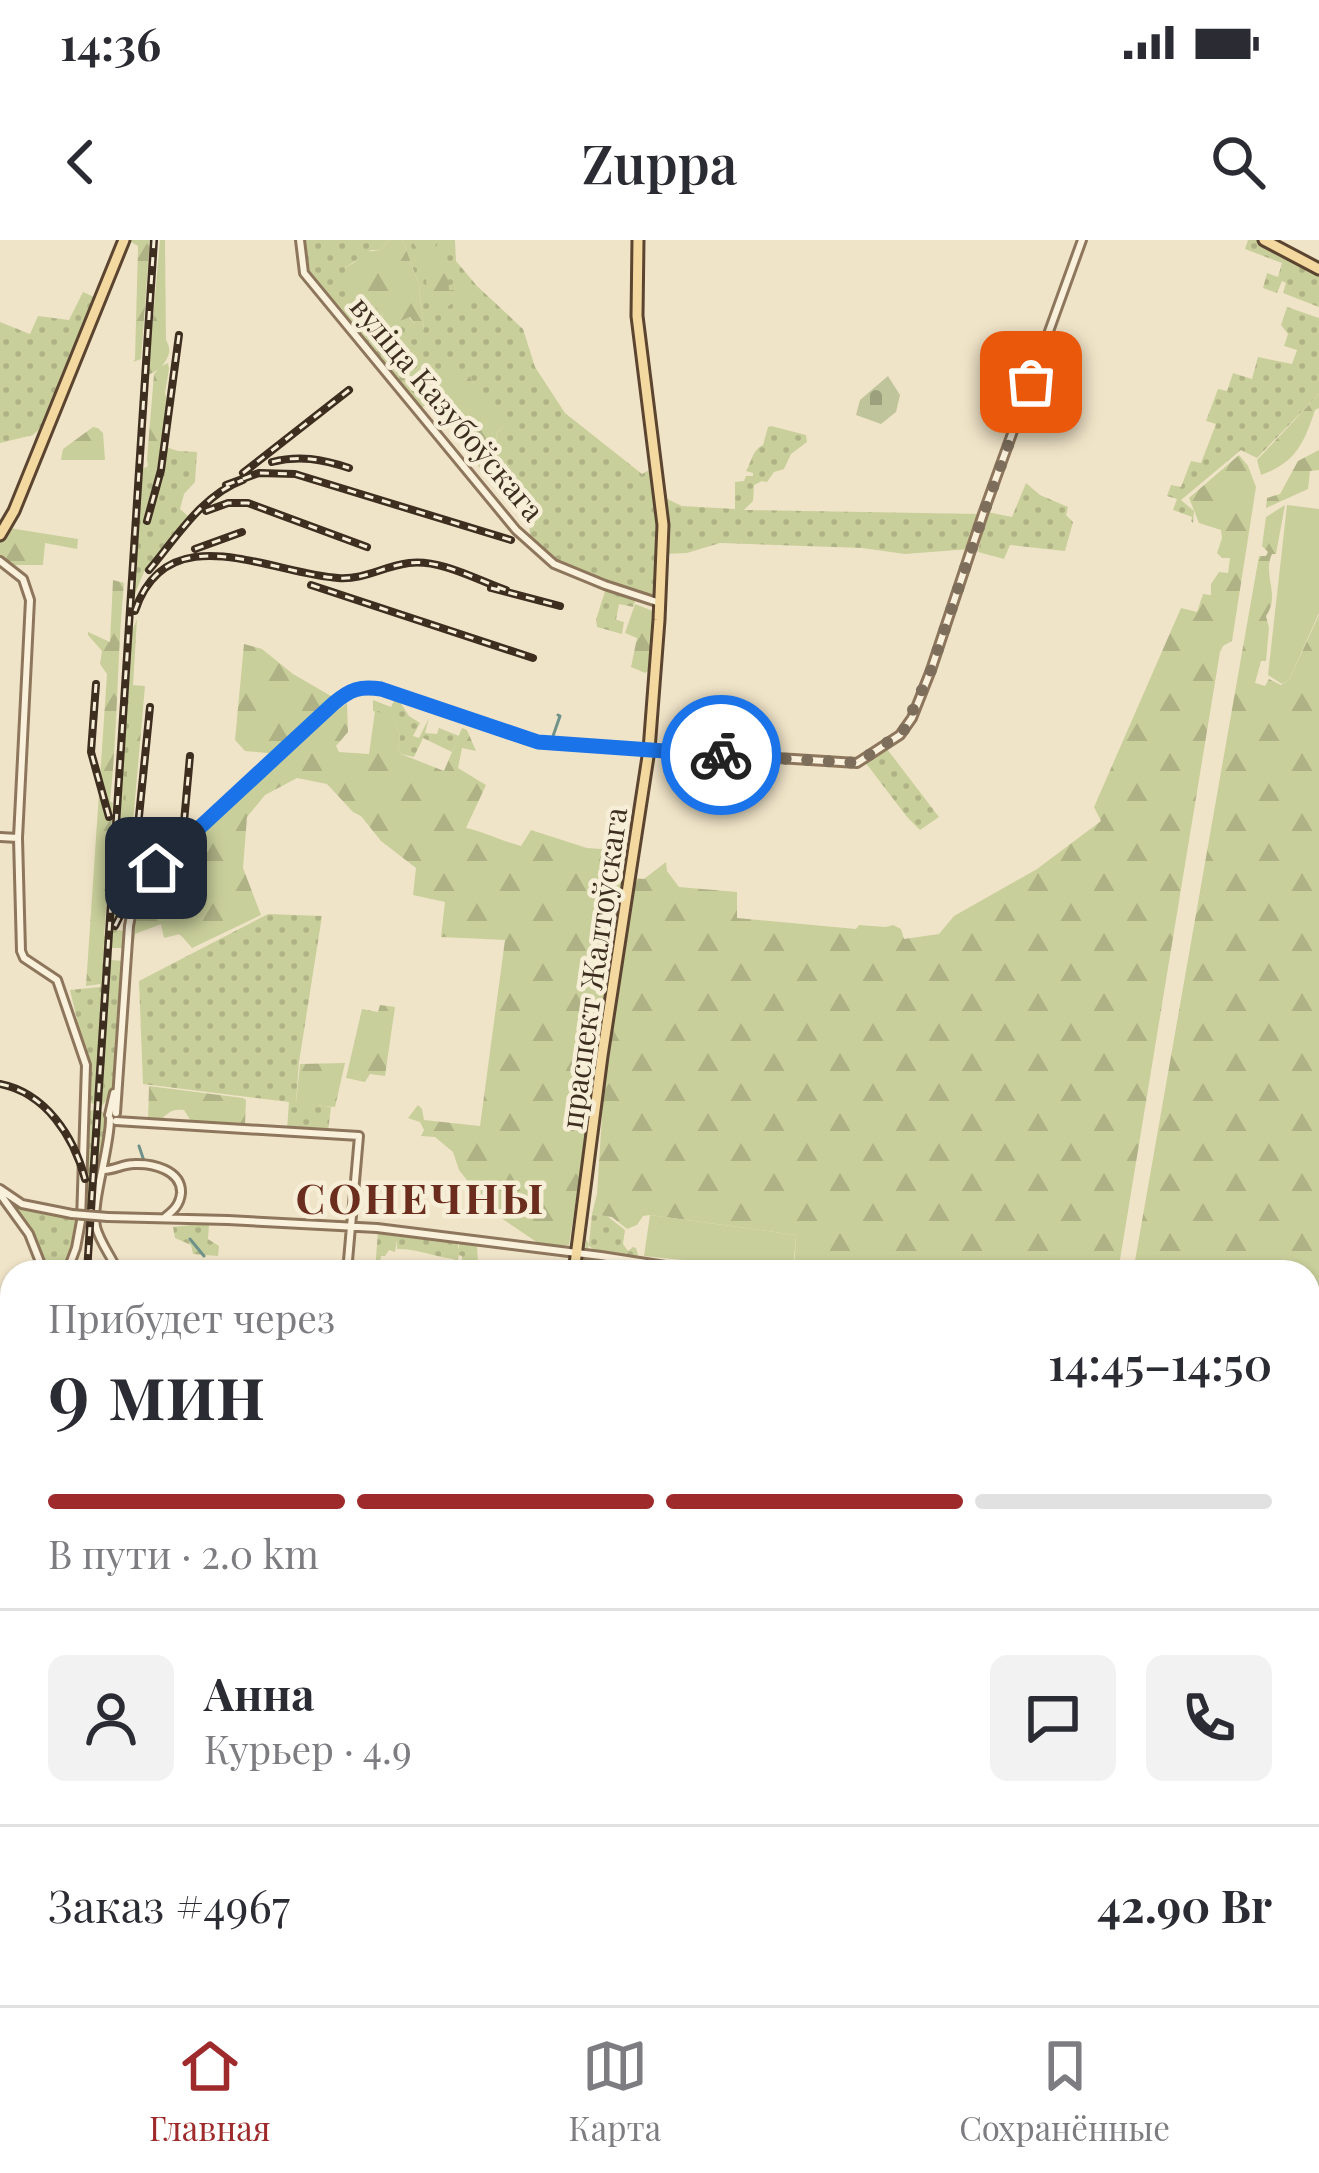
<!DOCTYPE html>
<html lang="ru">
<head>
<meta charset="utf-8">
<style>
  body { margin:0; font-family:"Playfair Display",serif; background:#f2f2f3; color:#2b2b33; height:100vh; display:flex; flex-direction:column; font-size:45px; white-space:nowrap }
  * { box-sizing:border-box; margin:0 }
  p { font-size:39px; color:#7c7c81 }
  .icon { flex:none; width:66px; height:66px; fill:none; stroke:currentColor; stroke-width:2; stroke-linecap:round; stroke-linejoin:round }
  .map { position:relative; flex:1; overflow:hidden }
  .sheet { position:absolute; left:0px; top:1020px; width:1320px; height:747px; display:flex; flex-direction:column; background:#fff; border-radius:36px 36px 0 0; box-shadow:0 3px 9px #0004 }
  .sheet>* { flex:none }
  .pin { position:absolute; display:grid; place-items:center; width:102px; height:102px; color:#fff; margin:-51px; border-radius:24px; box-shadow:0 6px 18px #0006 }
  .courier { position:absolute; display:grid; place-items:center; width:120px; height:120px; margin:-60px; border:9px solid #1a73e8; border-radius:50%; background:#fff; color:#222; box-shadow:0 3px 15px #0007 }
  .summary em { font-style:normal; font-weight:600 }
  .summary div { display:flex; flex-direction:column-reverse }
  .summary { display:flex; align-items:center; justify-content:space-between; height:204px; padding:0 48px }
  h1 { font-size:78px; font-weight:600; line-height:90px }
  .bar { display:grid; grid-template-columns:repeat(4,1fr); gap:18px 12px; align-content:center; height:144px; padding:0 48px }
  .bar i { height:15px; border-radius:9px; background:#e1e1e2 }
  .bar .on { background:#9e2a2b }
  .bar p { grid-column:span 4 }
  .line { display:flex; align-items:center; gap:30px; padding:0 48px; border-top:3px solid #e1e1e2 }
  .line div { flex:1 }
  .round { display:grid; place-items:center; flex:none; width:126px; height:126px; border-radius:18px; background:#f2f2f3 }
  .status { display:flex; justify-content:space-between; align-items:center; height:84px; padding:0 60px; background:#fff; direction:ltr }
  .status svg { height:33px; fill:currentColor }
  header { display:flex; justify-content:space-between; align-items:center; height:156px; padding:0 48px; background:#fff; font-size:54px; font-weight:600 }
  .tab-bar { display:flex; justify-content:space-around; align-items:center; height:168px; border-top:3px solid #e1e1e2; background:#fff; font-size:33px; color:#7c7c81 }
  .tab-bar a { display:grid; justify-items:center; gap:6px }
  .tab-bar .on { color:#9e2a2b }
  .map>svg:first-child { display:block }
  .grass { fill:url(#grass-dots) }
  .forest { fill:url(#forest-firs) }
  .cemetery { fill:url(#cemetery-stones) }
  .garden { fill:#c9cf9b }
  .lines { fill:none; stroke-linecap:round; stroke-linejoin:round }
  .stream { stroke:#6f938a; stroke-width:3 }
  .minor-casing { stroke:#8d765c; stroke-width:12 }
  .major-casing { stroke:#5b4430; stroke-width:15 }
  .minor { stroke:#faf1dc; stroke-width:6 }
  .major { stroke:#f3d9a0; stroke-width:9 }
  .rail-casing { stroke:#3d2e20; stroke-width:8 }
  .rail { stroke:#f7eed8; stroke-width:3; stroke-dasharray:9; stroke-linecap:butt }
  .minor-bridge-casing { stroke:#8d765c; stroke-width:12; stroke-linecap:butt }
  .minor-bridge { stroke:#faf1dc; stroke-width:6 }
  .done { stroke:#7c6e5b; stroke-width:12; stroke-dasharray:0 21.6 }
  .route { stroke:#1a73e8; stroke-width:15 }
  .labels { text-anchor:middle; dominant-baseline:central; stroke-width:9; stroke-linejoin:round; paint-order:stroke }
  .street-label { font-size:30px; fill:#3d2e20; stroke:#f7eed8 }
  .district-label { font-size:42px; font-weight:bold; letter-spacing:3px; fill:#6b2e1e; stroke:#f7eed8 }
</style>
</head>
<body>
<div class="status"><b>14:36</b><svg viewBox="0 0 49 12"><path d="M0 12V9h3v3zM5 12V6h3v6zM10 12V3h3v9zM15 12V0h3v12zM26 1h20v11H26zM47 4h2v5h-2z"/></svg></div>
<header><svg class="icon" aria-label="back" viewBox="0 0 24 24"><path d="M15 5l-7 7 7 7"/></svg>Zuppa<svg class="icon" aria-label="search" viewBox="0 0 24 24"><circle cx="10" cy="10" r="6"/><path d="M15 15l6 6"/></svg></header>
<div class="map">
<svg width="1319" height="1765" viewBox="0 0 1319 1765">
  <defs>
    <pattern id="grass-dots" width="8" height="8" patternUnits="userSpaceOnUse" patternTransform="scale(3)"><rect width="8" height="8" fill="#c9cf9b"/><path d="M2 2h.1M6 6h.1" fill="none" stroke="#aeb285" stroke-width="1.8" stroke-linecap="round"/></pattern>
    <pattern id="forest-firs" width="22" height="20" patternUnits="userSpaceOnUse" patternTransform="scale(3)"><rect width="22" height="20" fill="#c9cf9b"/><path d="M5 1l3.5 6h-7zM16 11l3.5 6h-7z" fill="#aeb285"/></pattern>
    <pattern id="cemetery-stones" width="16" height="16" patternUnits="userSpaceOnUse" patternTransform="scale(3)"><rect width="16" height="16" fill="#bfc49a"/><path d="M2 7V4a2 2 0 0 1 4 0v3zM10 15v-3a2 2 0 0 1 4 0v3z" fill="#9ca07d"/></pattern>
  </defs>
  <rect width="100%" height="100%" fill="#f0e4c8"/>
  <path class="grass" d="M304 0H389L381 10H371L345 28 363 63 380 68 383 72 380 82 387 86 408 76 415 84 413 86 424 89 419 46 403 0H455L456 21 477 46 523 89 535 127 565 173 642 234 651 229C657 270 661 313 655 354L650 357C607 342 564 331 530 299L529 265 494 231 486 237 477 224 483 218 493 226 498 206 496 194 503 186 474 145 467 131 432 140 423 156 428 162 420 170 306 33Z
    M1248 0H1259L1319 31V67L1283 53 1286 43 1282 41 1277 53 1263 48 1267 33 1278 37 1282 23 1245 9Z
    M83 52 94 57 30 216 38 190 33 195 0 203V82L30 94 38 76 69 80Z
    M1287 67 1319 78V154L1257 218 1241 210 1181 260 1194 271 1193 283 1191 281 1192 277 1173 270 1177 259 1167 256 1171 245 1181 247 1191 221 1201 223 1216 184 1206 181 1218 149 1227 151 1233 133 1252 139 1258 117 1292 124 1297 110 1284 106 1288 94 1281 85Z
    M771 186 806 195 807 202 791 214 784 229 774 232 767 242 762 241 754 245 753 261 744 270 982 274 970 309 905 314 862 308 720 303 687 313 664 314 665 258 682 266 735 269V242L744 241 746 236H753V233L746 231C752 222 752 210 763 205L768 187Z
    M163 206 178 211 197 212 195 242 184 254 180 269 189 277 144 332 132 361 143 229 148 226 149 233 159 234Z
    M1026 243 1040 255 1068 267 1066 275 1073 282 1065 311 1010 305 1004 319 978 312 987 272 1012 277Z
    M606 348 636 358 633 367 619 364 616 380 624 382 622 394 597 387 596 380Z
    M137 379 120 661 123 664 114 689 123 691 122 708H110V720L125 721 114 851 102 866 87 862 88 826 70 750 100 747 104 696 112 694 132 391Z
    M373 460 391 467 394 461 400 462 409 476 420 483 413 496 419 498 429 478 425 493 437 494 439 488 459 496 452 512 423 498 414 517 401 514 398 507 400 495 392 477 373 471Z
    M887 509 939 577 920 590 907 577 865 522Z
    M268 674 322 676 299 822 296 862 331 867 328 891 287 889 289 862 143 844 139 741Z
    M99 870 106 875V902L93 967 91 971H83L86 871Z
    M10 959 46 974 80 979 76 1002 66 1032H46L36 1002Z
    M592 974 607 976 625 990 623 1004 628 1011 633 1007 636 1008 638 1015 632 1019 591 1012 593 1009 588 1005 589 1012 585 1010 586 999 589 1004Z
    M200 984H209L208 999 219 1006 218 1016 193 1014 191 1005 175 998 173 987Z
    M378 990 455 999 458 1001V1009L460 1002 477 1005 478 1022 466 1021 462 1025V1016L459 1015 456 1027 453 1026 454 1019C434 1017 420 1009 397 1009V1000L395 1012 389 1010 385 1016H381L379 1031 375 1032Z
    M1308 1361 1319 1367V1462L1313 1466 1308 1473 1319 1491V1557H1308Z"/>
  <path class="forest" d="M128 0H150L141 119 133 122 135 119 138 6Z
    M160 0H165L166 100C172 110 169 117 162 126L168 123 169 129 165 153 168 162 159 234 149 233 147 219 154 134 158 130 148 135Z
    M389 0H403L419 46 424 89 418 99 413 97 407 87 415 84 410 77 387 86 380 82 378 79 382 77 383 72C359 54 352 65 345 28L355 22 364 12 381 10Z
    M410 0H431L436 7 439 0H446L449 50 471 51 470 55 456 60 445 69 434 63 426 49C428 36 421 9 410 0Z
    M444 127 467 131 474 145 478 146 516 190 512 193 503 186 496 194 499 211 496 221 486 211 480 196H474L430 145 437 131Z
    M1319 154V168L1315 170C1304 204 1295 223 1261 235L1257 220Z
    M93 187 98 188 103 193 105 220H61L63 209Z
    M1319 210V230L1310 231 1308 249 1266 268 1267 258 1280 254 1298 221Z
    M1239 215 1248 226 1256 247 1232 401 1223 406 1220 412 1118 1032H794L796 995 650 975 643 976 637 985 627 989 612 977 592 974 597 954 607 797 633 638 644 639 666 622 667 631 679 647 737 652V678L856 689 859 685 886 687 893 685 901 689 904 699 939 694 954 676 1037 629 1101 581 1094 567 1181 368 1197 372 1203 354 1211 355V344L1219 332 1228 333 1230 318H1222L1217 313 1222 298 1221 290 1199 283 1189 258Z
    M1285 265 1276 314H1272C1262 335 1281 355 1266 376L1269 388 1266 421H1261L1255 443 1265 446 1269 439 1281 445 1289 440 1319 375V1367L1317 1368 1308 1361V1032H1133L1259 316H1266L1268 312 1262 306 1266 277Z
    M9 288 78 299 77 309 45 303 43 325H9L0 318V302Z
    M113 340 124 343C117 415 118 488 110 561L113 563 101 744 86 746 107 434 100 424 102 411 88 395V392L110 402Z
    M635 364 653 371 650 430 645 433 631 427 637 398 625 393Z
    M244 404 262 409 293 434 331 456 333 463 277 514 245 511 235 500Z
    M132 445 145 446 128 639 131 644 123 664 120 662Z
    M347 463 348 492 336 506 339 512 369 514 375 471 392 476 400 495 398 507 401 514 444 531 462 488 467 490 476 511 462 508 458 528 486 545 466 588C485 592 501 601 521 606L531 590 587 608 602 609V614L629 625 569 1005H541L492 972 459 930 453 912 435 897 421 896 424 890 420 882 408 878 418 865 422 869 424 880 480 886 505 700 441 697 445 662 413 655 416 628 381 601 361 576 353 572 327 544 297 538 265 555 247 577 243 628 261 675 192 708 180 694 164 698 161 684 135 694 134 702 130 700 135 664 152 635 335 467H342Z
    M380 765 395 767 385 836 370 834 365 842 346 838 362 769 378 772Z
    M345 823 335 867 296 863 300 824Z
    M149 846 243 858 246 860 245 885 192 883 184 870C173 869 168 872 161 880L148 881Z"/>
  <path class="cemetery" d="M888 136 900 155 896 172 881 184 856 175 860 160Z"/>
  <path class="garden" d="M1287 265 1319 269V373L1289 440 1282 444 1268 435Z
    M650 975 796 995 793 1032H715L693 1025V1021L644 1016Z"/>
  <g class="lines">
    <path class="stream" d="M552 499 560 476 558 475
      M139 906 144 921
      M159 924 171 928
      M190 999 204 1016
      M1308 1363 1319 1371
      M1308 1395 1319 1376
      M1023 1765V1755"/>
    <g class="minor-casing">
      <path id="minor" d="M300 0 304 33 516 290 554 324 605 345 660 363
        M0 321 23 339 30 360 18 598 21 711 24 718 57 740 86 825 81 981 76 1008 67 1032
        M0 597 18 598
        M116 873 129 686C133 659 145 639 164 620L334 463C351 449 360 446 381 449L526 499 553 504 857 523 900 495 912 478 931 430 983 274 1082 0
        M109 875 114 853
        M110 879C110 909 91 963 96 987 100 1003 112 1017 118 1032
        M116 881 359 896 347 1032
        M104 930C115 930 123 924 134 924 152 923 182 930 181 953 180 965 173 971 164 978
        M0 949 22 964 72 974
        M0 954 29 994 44 1032
        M108 977 228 980 377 988 601 1016 704 1032
        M0 1269 12 1265
        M0 1349 12 1346
        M0 1453 12 1449
        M12 1511 7 1570 12 1577
        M333 1755 336 1765
        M426 1755 427 1765
        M724 1755V1765
        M1104 1755 1106 1765
        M216 1765 249 1755"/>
    </g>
    <g class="major-casing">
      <path id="major" d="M1264 0 1319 29
        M0 295 14 271 124 0
        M574 1032 602 816 649 510 659 380 663 285 637 76 638 0
        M1308 1682H1319
        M0 1729 12 1728
        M56 1755 58 1765
        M550 1755V1765"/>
    </g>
    <use href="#minor" class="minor"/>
    <use href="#major" class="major"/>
    <g class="rail-casing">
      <path id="rail" d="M272 222C299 215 322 219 349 228
        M243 233 349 150
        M226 245 259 233 295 234 511 300
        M206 271 228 263H248L367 307
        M147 281 161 230 179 95
        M195 309 242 292
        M149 330C176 298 202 255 243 240
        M311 345 533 418
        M491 348 560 366
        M135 371C167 274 271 334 338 338 364 340 384 326 409 323 441 319 477 340 506 350
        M96 444 91 512 109 577
        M129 650 133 636 150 467
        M115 686 138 640 173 599 184 582 190 516
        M0 844C46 853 74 897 85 939
        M87 1032 154 0
        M0 1171 12 1179
        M44 1755 45 1765"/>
    </g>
    <use href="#rail" class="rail"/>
    <g class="minor-bridge-casing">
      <path id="minor-bridge" d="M72 974 108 977"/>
    </g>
    <use href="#minor-bridge" class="minor-bridge"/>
  </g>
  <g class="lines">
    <path class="done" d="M721 515 857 523 903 492 931 430 984 272 1031 142"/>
    <path class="route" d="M156 628 334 463C351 449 360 446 381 449L538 502 721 515"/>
  </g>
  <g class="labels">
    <g class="street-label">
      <text transform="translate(448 168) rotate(50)">вуліца Казубоўскага</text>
      <text transform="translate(593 728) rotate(-82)">праспект Жалтоўскага</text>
    </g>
    <g class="district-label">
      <text x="421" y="957">СОНЕЧНЫ</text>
    </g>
  </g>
</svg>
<div class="pin" style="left:1031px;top:142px;background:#ea580c"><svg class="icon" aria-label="bag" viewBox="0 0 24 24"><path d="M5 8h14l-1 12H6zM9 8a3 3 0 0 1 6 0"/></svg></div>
<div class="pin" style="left:156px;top:628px;background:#1f2937"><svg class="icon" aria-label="home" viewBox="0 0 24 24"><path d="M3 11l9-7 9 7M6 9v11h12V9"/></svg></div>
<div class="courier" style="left:721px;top:515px"><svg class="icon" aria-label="bike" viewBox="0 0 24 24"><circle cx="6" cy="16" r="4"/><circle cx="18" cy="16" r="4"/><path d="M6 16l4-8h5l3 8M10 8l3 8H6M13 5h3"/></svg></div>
<section class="sheet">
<div class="summary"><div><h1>9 мин</h1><p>Прибудет через</p></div><em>14:45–14:50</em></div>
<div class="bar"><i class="on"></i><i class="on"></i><i class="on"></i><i></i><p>В пути · 2.0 km</p></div>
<div class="line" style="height:216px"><a class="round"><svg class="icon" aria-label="person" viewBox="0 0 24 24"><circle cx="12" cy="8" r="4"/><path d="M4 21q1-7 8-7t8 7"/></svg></a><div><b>Анна</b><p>Курьер · 4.9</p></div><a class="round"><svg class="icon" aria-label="chat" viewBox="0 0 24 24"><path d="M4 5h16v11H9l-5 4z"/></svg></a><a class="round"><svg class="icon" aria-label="phone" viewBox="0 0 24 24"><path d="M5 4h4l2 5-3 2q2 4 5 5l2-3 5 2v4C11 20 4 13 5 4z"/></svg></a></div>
<div class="line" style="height:156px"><div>Заказ #4967</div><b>42.90 Br</b></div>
</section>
</div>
<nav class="tab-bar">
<a class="on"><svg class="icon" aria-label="home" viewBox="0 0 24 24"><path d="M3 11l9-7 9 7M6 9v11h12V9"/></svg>Главная</a>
<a><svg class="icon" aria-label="map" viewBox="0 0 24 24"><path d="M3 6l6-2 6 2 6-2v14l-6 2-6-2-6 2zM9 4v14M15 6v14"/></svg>Карта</a>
<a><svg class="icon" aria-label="saved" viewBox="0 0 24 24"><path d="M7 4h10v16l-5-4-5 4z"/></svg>Сохранённые</a>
</nav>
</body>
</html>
